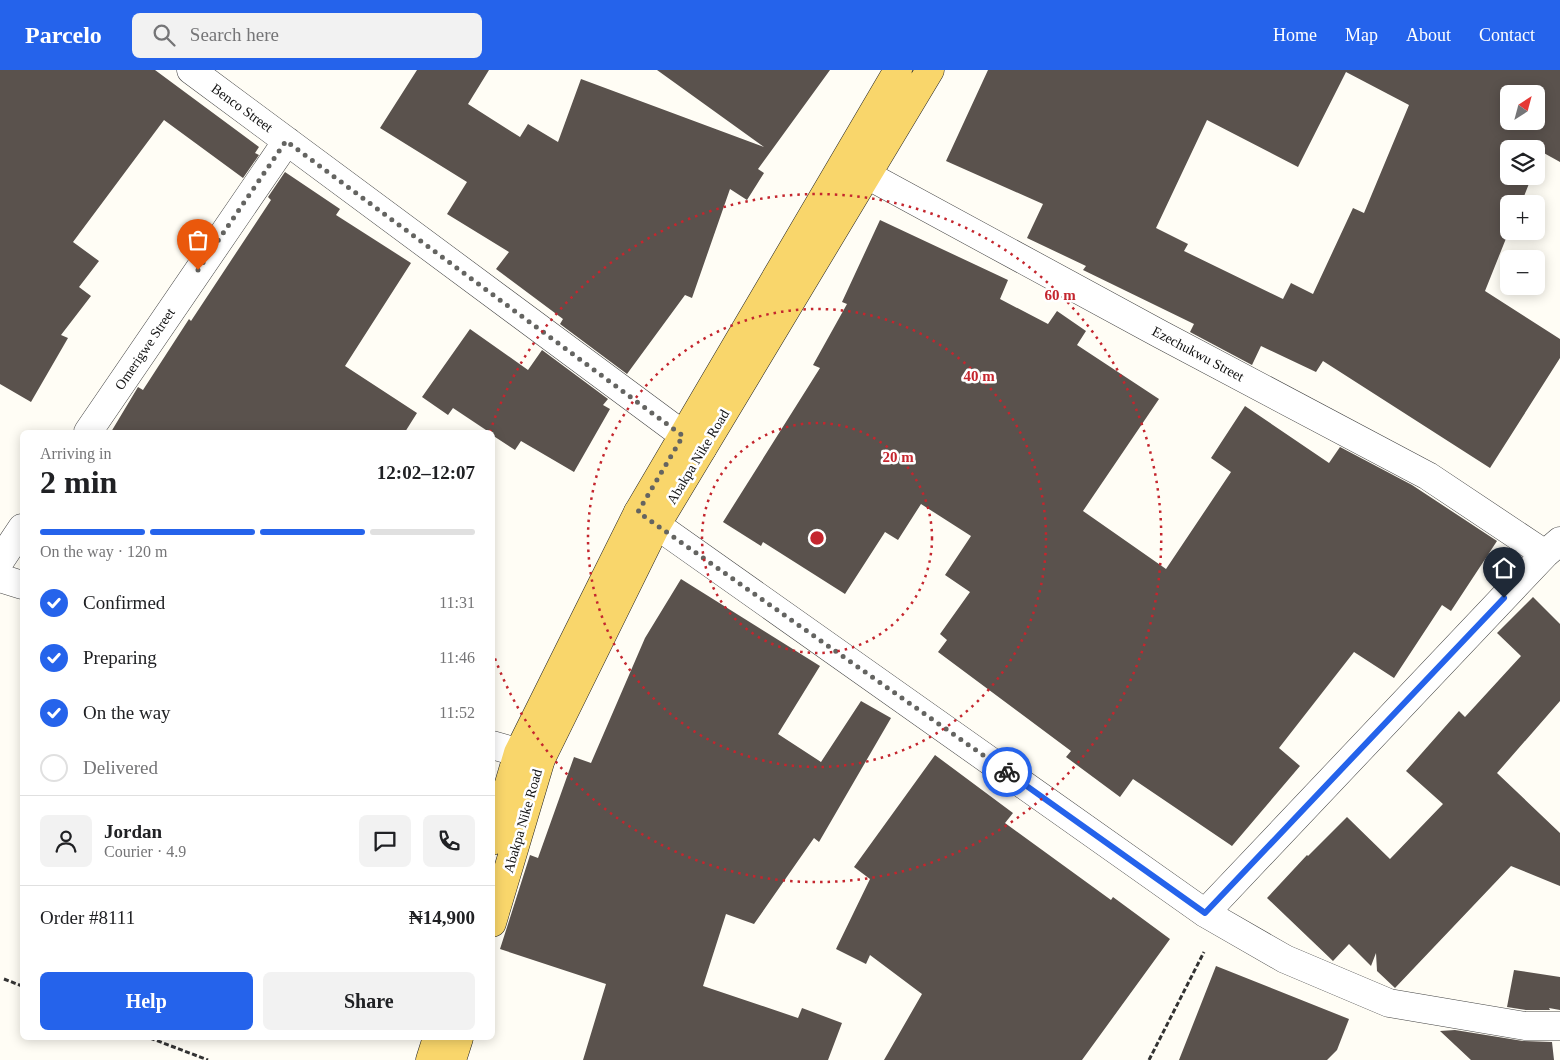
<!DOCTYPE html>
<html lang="en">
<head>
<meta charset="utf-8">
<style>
  body { margin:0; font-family:"Times New Roman",serif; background:#f2f2f2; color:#202124; height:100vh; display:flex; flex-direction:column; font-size:19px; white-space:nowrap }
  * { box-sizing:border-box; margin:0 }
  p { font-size:16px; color:#757577 }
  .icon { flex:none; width:28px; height:28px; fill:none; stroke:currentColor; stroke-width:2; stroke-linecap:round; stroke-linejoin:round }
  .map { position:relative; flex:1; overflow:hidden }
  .details { position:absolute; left:20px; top:360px; width:475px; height:610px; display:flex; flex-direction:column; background:#fff; border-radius:8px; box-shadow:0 2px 12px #0003 }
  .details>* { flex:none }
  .needle { width:32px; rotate:36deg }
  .controls { position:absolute; left:1500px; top:15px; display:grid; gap:10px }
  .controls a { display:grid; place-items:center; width:45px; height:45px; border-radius:8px; background:#fff; box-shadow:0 2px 12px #0003; font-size:25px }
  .pin { position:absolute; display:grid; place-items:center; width:42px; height:42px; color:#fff; margin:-51px -21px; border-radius:50% 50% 50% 0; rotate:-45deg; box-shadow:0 0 5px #0007 }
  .pin .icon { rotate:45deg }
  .courier { position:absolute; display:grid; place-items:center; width:50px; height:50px; margin:-25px; border:4px solid #2563eb; border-radius:50%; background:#fff; color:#222; box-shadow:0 1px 6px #0007 }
  .headline em { font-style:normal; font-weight:800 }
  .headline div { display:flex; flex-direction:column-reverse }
  .headline { display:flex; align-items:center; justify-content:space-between; height:85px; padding:0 20px }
  h1 { font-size:32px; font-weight:800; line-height:38px }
  .bar { display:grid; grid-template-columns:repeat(4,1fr); gap:8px 5px; align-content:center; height:60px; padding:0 20px }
  .bar i { height:6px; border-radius:4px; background:#e0e0e0 }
  .bar .active { background:#2563eb }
  .bar p { grid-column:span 4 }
  .line { display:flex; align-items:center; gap:12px; padding:0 20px; border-top:1px solid #e0e0e0 }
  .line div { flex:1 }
  .round { display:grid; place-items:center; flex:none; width:52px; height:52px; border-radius:8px; background:#f2f2f2 }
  ol { padding:0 20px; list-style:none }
  li { display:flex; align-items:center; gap:15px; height:55px }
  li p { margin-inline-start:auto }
  li .icon { padding:5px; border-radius:50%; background:#2563eb; color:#fff; stroke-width:4 }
  li:last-child { color:#757577 }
  li i { width:28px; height:28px; border:2px solid #e0e0e0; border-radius:50% }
  .cta { display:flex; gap:10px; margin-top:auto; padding:10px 20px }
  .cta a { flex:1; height:58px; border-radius:8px; background:#2563eb; color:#fff; font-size:20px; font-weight:800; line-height:58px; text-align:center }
  .cta a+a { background:#f2f2f2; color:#202124 }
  header { display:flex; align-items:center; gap:30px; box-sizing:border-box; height:70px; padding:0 25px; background:#2563eb; color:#fff }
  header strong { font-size:24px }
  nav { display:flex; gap:28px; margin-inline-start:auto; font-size:18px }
  .search { width:350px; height:45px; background:#f2f2f2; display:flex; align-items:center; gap:12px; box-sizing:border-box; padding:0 18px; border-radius:8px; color:#757577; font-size:19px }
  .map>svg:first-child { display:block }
  .building { fill:#5a524d; fill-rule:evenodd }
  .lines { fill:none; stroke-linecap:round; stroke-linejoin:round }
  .minor-casing { stroke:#444; stroke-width:29 }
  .primary-casing { stroke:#222; stroke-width:29 }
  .path { stroke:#333; stroke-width:3; stroke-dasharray:5 2.5; stroke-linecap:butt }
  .minor { stroke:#fff; stroke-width:28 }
  .primary { stroke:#f9d66b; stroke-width:28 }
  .done { stroke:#646461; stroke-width:5; stroke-dasharray:0 9 }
  .route { stroke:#2563eb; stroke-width:6 }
  .ring { fill:none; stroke:#c4262e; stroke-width:2.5; stroke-dasharray:2.5 5 }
  .labels { text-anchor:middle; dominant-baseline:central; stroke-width:5; stroke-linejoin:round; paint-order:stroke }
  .street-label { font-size:14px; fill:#111; stroke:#fff }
  .centre { fill:#c4262e; stroke:#fff; stroke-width:2.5 }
  .ring-label { font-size:15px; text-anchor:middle; font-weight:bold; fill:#c4262e; stroke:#fff; stroke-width:5; stroke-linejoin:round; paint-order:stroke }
</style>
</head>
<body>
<header>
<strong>Parcelo</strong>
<div class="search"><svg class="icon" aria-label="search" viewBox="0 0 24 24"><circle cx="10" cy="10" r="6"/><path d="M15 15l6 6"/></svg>Search here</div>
<nav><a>Home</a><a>Map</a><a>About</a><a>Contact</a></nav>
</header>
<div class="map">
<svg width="1560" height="990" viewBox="0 0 1560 990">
  <rect width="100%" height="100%" fill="#fffdf5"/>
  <path class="building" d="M0 0H155L259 77 255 83 259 85 243 108 164 50 73 172 99 191 79 217 91 226 61 265 68 268 31 332 0 314Z
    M417 0H489L468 34 520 67 528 54 558 72 581 9 764 77 657 0H830L758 99 764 103 747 130 730 119 692 228 685 225 627 304 560 254 563 249 496 199 509 182 447 144 467 112 380 58Z
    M988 0H1560V92L1542 82 1536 96V79H1509V106H1532L1521 134H1509V161L1485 221 1560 269V288L1490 398 1323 291 1316 302 1261 276 1252 295 1190 262 1194 254 1083 200 1086 196 1027 168 1043 134 946 91ZM1346 2 1409 35 1364 143 1353 138 1313 224 1291 213 1283 229 1184 181 1188 174 1156 158 1207 50 1298 97ZM1509 24H1536V51H1509Z
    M285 102 340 139 336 145 411 193 345 296 417 343 405 362H111L138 317 143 320 189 249 191 251 271 130 268 127Z
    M880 150 1008 210 1000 229 1048 254 1057 241 1086 261 1077 275 1159 329 1083 441 1166 499 1231 402 1211 388 1245 336 1329 393 1340 377 1412 415 1497 471 1451 541 1442 535 1394 608 1354 582 1279 678 1300 696 1232 776 1133 709 1120 727 1066 687 1071 681 938 582 947 570 940 564 970 522 945 505 971 466 921 434 898 470 885 462 845 524 763 472 761 476 723 452 820 298 813 295 847 234 842 232Z
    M470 259 528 300 542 280 608 329 603 335 610 339 574 402 521 371 515 380 492 365V362H489L453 338 448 345 422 327Z
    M681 509 820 596 778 664 821 692 861 631 891 648 819 772 814 768 754 854 726 844 703 916 798 948 802 938 842 953 828 990H583L606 914 500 879 530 785 538 788 574 687 591 693 645 568Z
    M1533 527 1560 554V631L1497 703 1560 763V816L1511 796 1395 918 1377 901 1376 883 1371 896 1349 874 1333 891 1267 828 1307 785 1308 786 1347 747 1390 789 1443 734 1406 701 1459 641 1465 647 1521 586 1497 563Z
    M935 685 1013 743 1005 753 1111 830 1113 827 1170 869 1082 990H884L922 924 870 885 866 894 836 879 870 809 854 797Z
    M1216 896 1349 949 1337 980 1327 990H1179Z
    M1514 900 1560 907V940L1549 938 1550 940H1526L1507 937Z
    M1455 960 1523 971 1552 972 1554 990H1471L1440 961Z"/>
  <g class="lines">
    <g class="minor-casing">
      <path id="minor" d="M191 0 702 379
        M845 93 1160 264 1428 406 1545 484
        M88 362 287 71
        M638 442 1205 843 1285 889 1389 933 1525 956H1560
        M0 491 22 458
        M0 508 22 515
        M492 675 541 689
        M1205 843 1545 484 1560 471"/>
    </g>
    <g class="primary-casing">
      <path id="primary" d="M492 771 518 683 638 442 898 0
        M492 853 541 689 657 454 930 0
        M430 990 437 968
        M452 990 459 968"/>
    </g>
    <path class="path" d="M4 909 22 916
      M150 968 208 990
      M1149 990 1204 882"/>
    <use href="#minor" class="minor"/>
    <use href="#primary" class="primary"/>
  </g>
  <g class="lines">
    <path class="done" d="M198 200 286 71 683 366 638 442 1007 702"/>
    <path class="route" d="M1007 702 1205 843 1504 528"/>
  </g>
  <g class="ring">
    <circle cx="817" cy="468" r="115"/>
    <circle cx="817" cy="468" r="229"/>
    <path d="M490 362A344 344 0 1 1 493 583"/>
  </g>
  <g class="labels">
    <g class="street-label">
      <text transform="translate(242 38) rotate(36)">Benco Street</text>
      <text transform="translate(145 279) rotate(-56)">Omerigwe Street</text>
      <text transform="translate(1198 284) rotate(28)">Ezechukwu Street</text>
      <text transform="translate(698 387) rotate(-59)">Abakpa Nike Road</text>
      <text transform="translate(523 751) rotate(-74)">Abakpa Nike Road</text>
    </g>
  </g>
  <circle cx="817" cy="468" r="8" class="centre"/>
  <g class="ring-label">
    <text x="1060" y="230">60 m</text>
    <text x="979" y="311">40 m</text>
    <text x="898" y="392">20 m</text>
  </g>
</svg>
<div class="controls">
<a><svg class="needle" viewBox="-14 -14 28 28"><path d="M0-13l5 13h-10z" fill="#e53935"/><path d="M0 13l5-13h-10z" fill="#757577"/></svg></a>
<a><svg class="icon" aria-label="layers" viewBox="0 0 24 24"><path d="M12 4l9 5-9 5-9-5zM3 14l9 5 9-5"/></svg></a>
<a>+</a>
<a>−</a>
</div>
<div class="pin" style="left:198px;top:200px;background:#ea580c"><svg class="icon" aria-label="bag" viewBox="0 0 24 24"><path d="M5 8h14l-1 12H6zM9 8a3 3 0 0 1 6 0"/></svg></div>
<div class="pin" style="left:1504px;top:528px;background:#1f2937"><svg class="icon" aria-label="home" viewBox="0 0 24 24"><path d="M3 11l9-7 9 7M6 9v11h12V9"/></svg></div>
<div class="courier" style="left:1007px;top:702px"><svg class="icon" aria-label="bike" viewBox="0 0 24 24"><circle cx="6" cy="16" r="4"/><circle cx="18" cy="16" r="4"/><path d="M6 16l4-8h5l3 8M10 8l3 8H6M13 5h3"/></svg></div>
<section class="details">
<div class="headline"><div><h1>2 min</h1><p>Arriving in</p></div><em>12:02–12:07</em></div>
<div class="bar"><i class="active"></i><i class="active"></i><i class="active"></i><i></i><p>On the way · 120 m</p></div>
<ol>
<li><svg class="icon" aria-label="check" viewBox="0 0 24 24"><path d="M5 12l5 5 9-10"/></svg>Confirmed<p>11:31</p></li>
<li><svg class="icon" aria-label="check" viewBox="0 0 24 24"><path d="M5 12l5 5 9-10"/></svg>Preparing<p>11:46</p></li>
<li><svg class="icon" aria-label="check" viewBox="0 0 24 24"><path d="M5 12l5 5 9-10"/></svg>On the way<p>11:52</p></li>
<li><i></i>Delivered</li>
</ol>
<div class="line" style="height:90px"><a class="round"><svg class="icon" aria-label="person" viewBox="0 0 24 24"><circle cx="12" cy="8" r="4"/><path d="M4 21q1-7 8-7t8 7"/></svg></a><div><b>Jordan</b><p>Courier · 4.9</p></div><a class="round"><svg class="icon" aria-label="chat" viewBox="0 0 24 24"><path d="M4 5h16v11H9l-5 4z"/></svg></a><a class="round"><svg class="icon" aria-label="phone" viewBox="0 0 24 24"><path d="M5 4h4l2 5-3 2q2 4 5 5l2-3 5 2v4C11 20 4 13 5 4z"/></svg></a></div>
<div class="line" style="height:65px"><div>Order #8111</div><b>₦14,900</b></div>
<div class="cta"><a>Help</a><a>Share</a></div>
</section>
</div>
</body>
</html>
